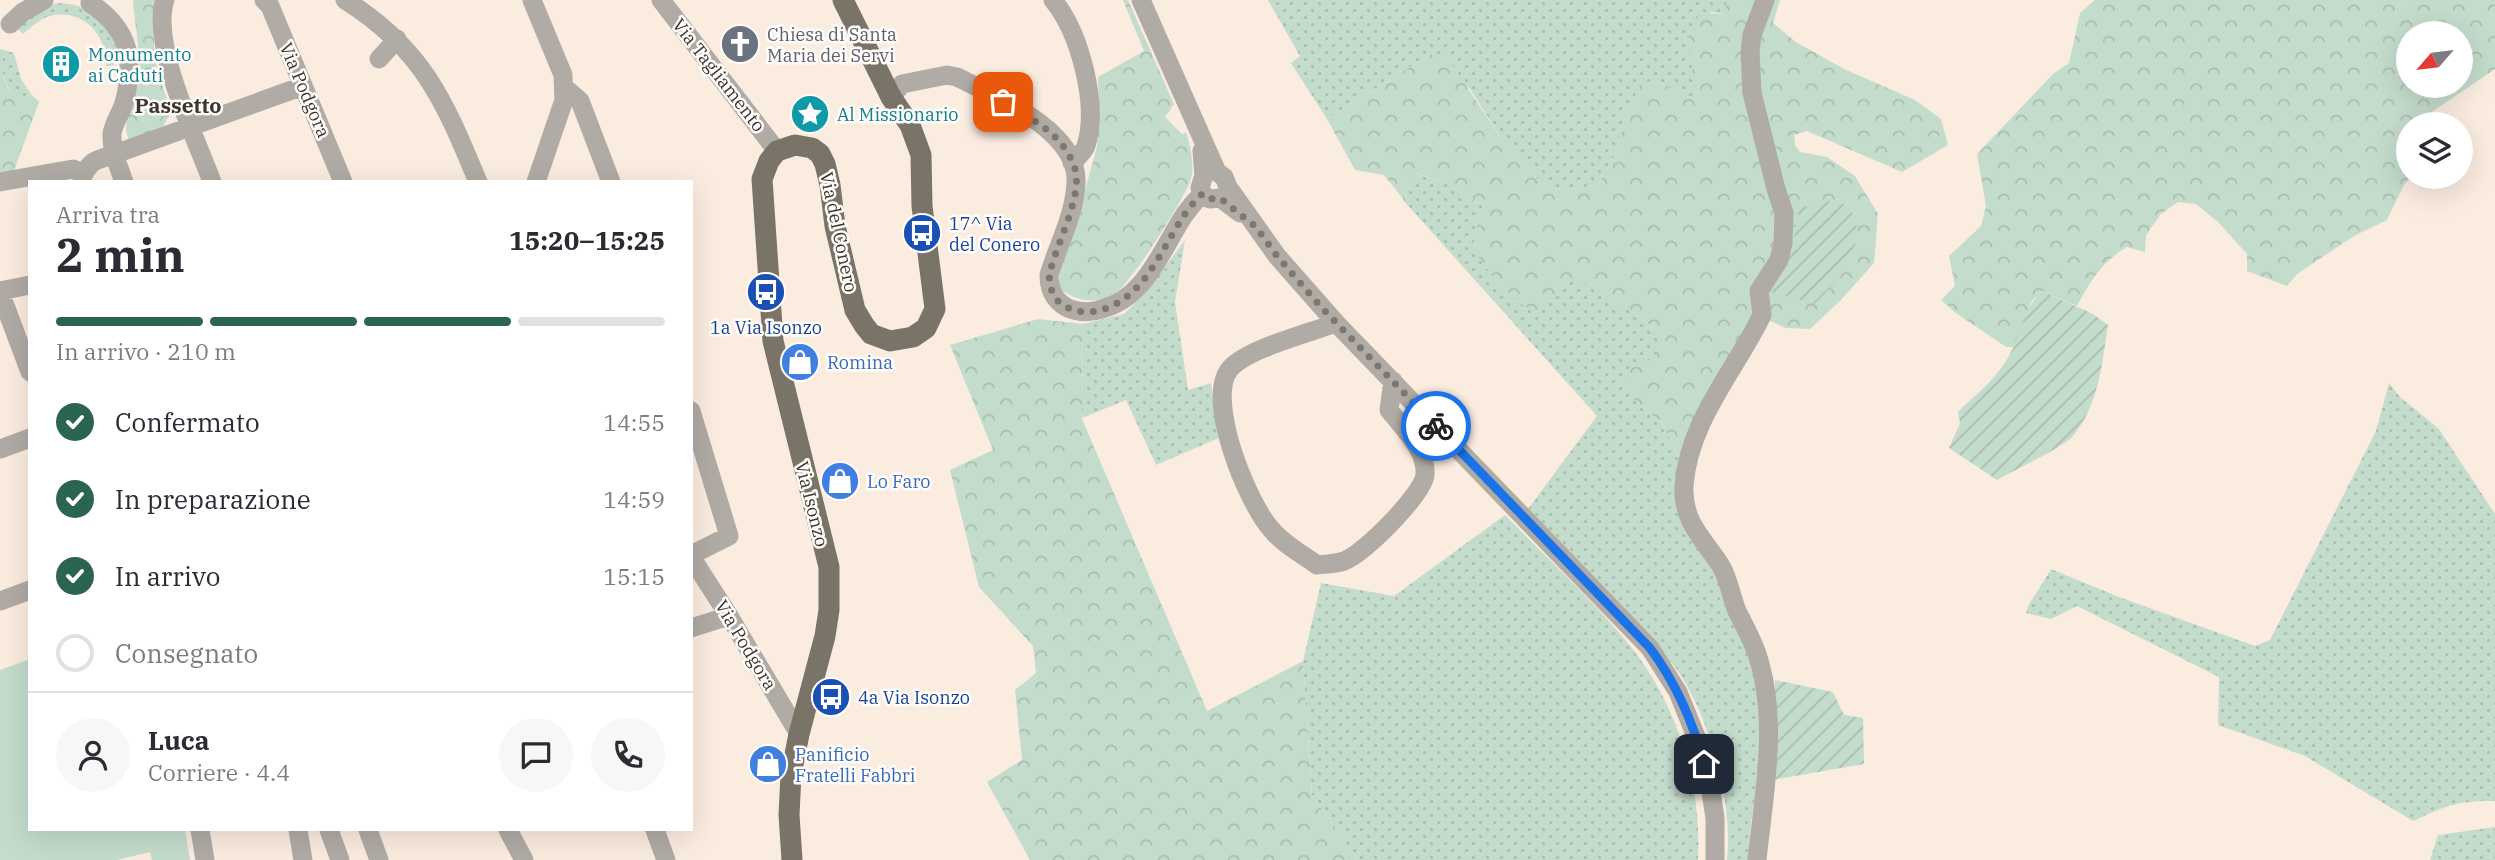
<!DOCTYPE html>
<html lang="it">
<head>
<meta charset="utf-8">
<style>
  body { margin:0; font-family:"IBM Plex Serif",serif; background:#f7f7f7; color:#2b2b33; height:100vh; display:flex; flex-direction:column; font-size:26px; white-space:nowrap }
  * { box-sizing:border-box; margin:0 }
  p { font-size:23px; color:#7c7c81 }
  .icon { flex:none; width:38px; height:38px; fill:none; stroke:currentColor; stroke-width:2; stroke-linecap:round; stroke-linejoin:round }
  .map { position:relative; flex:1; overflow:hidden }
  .sheet { position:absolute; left:28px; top:180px; width:665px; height:651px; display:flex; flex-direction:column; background:#fff; border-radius:0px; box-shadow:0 7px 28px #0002 }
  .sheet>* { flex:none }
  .needle { width:46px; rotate:242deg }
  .buttons { position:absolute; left:2396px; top:21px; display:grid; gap:14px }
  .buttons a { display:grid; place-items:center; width:77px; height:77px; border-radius:50%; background:#fff; box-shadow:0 7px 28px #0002; font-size:35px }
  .pin { position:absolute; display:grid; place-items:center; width:60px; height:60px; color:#fff; margin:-30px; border-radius:14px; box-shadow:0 4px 10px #0006 }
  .courier { position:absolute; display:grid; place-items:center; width:70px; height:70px; margin:-35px; border:5px solid #1a73e8; border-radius:50%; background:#fff; color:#222; box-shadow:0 2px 9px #0007 }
  .overview em { font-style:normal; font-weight:700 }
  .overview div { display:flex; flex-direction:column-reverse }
  .overview { display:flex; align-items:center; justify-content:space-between; height:119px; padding:0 28px }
  h1 { font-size:46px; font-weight:700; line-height:52px }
  .bar { display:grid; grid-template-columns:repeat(4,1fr); gap:10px 7px; align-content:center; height:84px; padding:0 28px }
  .bar i { height:9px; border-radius:5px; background:#e1e1e2 }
  .bar .selected { background:#2a654f }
  .bar p { grid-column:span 4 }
  .line { display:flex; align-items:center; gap:18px; padding:0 28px; border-top:2px solid #e1e1e2 }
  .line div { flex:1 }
  .round { display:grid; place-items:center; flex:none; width:74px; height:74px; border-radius:37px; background:#f7f7f7 }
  ol { padding:0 28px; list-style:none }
  li { display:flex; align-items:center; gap:21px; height:77px }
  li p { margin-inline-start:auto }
  li .icon { padding:7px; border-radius:50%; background:#2a654f; color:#fff; stroke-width:4 }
  li:last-child { color:#7c7c81 }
  li i { width:38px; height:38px; border:4px solid #e1e1e2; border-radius:50% }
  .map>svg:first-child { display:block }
  .grass { fill:url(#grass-dots) }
  .forest { fill:url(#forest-crowns); fill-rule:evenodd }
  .garden { fill:url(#garden-furrows) }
  .pitch { fill:#c4dccc }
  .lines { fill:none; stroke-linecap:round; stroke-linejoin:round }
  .minor { stroke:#b0aba5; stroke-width:19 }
  .major { stroke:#7a7367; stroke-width:21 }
  .done { stroke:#7f766e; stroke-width:7; stroke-dasharray:0 12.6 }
  .route { stroke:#1a73e8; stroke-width:9 }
  .labels { text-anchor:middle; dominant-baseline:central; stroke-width:5; stroke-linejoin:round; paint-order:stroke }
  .worship-label { font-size:18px; fill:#5b616d; stroke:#fffcf9; text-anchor:start }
  .culture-label { font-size:18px; fill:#0d838f; stroke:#fffcf9; text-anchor:start }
  .street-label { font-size:18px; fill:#3c3631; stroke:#fffcf9 }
  .transit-label { font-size:18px; fill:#164399; stroke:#fffcf9; text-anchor:start }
  .shop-label { font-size:18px; fill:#366cbe; stroke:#fffcf9; text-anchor:start }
  .quarter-label { font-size:21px; font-weight:bold; fill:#3c3631; stroke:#fffcf9 }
</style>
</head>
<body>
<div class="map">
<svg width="2495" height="860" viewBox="0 0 2495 860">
  <defs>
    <pattern id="grass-dots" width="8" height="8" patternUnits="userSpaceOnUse" patternTransform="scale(1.75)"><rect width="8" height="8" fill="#c4dccc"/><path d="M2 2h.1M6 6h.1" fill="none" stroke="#a9bdb0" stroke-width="1.8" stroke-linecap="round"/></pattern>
    <pattern id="forest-crowns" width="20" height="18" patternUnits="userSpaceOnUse" patternTransform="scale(1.75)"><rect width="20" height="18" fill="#c4dccc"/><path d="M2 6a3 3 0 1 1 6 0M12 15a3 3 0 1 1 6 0" fill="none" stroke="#a9bdb0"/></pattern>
    <pattern id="garden-furrows" width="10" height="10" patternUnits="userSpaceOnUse" patternTransform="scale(1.75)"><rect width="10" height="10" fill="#c4dccc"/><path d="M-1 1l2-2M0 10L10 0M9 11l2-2" fill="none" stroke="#a9bdb0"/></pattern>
  </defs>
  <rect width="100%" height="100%" fill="#fbece0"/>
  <path class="grass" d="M1268 0H1728L1725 14 1711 12 1694 78 1697 101 1657 81 1624 120 1617 152 1599 183 1567 192 1542 184 1505 144 1470 89 1431 54 1327 119 1291 63 1300 56Z
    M61 3C98 6 107 25 120 56L114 65 106 66C108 36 83 8 50 16 39 19 32 27 23 34L15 27 51 4Z
    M4 50 14 53 21 79 31 94 20 98 14 96C4 84 0 66 4 50Z
    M1414 173 1444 182 1483 206C1480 216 1473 232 1474 243 1478 267 1516 300 1534 313L1556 295 1561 284 1573 276 1638 316 1665 336 1633 399 1663 424 1683 466 1686 530 1720 581 1743 635 1761 708 1764 745 1751 823 1748 860H1727C1733 806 1713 732 1686 684 1673 660 1649 639 1631 619 1596 582 1562 545 1528 509L1597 416 1403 200Z
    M1185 240 1175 302 1188 390 1211 383 1219 438 1156 465 1126 400 1082 418 1083 324 1124 314 1146 292Z
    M2389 383 2400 397 2439 429 2495 514V801C2459 800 2445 806 2413 821L2305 756 2218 725 2219 677 2077 606 2051 619 2026 613C2031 597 2043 585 2051 569L2119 597 2255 646 2270 640 2376 431Z
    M1505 515C1546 557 1590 597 1627 642 1677 702 1702 783 1698 860H1358L1312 795 1303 661 1321 583 1394 596Z
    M2495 827V860H2430L2438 835Z"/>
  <path class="forest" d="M133 0H157L153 24 155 61 169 107V116L161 130 129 139C120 123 133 108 136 92 144 62 135 31 133 0Z
    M1123 0H1128L1174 104 1165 117 1182 134 1186 132C1190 144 1195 166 1191 179 1185 198 1130 286 1113 295 1095 305 1073 301 1059 287V263L1085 190 1097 147 1099 104 1098 77 1144 51Z
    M1727 0H1780L1773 23 1796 42 1844 69 1915 100 1941 119 1948 145 1902 172 1807 131 1794 135 1795 145 1800 152 1827 157 1855 176 1878 214 1874 263 1841 300 1810 329 1786 328 1768 320 1683 466 1663 424 1633 399 1625 384 1633 365 1653 359 1665 336 1638 316 1573 277 1561 284 1557 295 1534 313C1516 300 1477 267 1474 243 1473 232 1480 216 1483 206L1444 182 1415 173 1403 199 1384 175 1355 170 1327 119 1431 54 1447 57 1505 144 1542 184 1567 192 1599 183 1617 152 1624 120 1641 82 1657 81 1697 101 1687 35 1700 13 1724 14Z
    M2095 0H2495V69L2429 114 2427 124H2408V177H2411L2404 185 2387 220 2354 236 2297 274 2287 286 2247 271V254L2218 222 2196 204 2178 202 2161 214 2146 235 2145 252 2127 247C2103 261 2090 281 2077 306L2042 291 2032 301 2014 347H2006L1956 313 1941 300 1955 286 1949 256 1981 226 1986 206 1977 154 2053 74 2069 63 2080 13ZM2408 33H2460V86H2408Z
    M0 49 4 50C0 67 5 108 31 94L39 102 14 171 0 175Z
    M1038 319 1083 324 1082 419 1207 711 1303 661 1312 795 1358 860H1030L987 782 1022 760 1015 690 1036 673 1033 646 979 587 950 470 993 450 950 345Z"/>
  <path class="garden" d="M1829 201 1847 205C1875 238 1839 280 1814 304L1770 292 1779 262 1792 250 1799 208Z
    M2042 291 2093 314 2108 325C2102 363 2099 406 2072 437 2063 447 2013 471 1997 480L1949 448 1960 423 1958 412C1973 397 1992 382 2004 364 2021 340 2021 311 2042 291Z
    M1775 680 1833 692 1844 715 1863 718 1864 764 1773 780Z"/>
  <path class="pitch" d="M30 659V830H185L190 860H152L150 852 117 860H0V670Z"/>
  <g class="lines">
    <path class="minor" d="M91 0 90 3C128 28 136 58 124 103 121 113 113 124 112 134 111 150 119 167 124 182
      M165 0C150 44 196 138 212 182
      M264 0 270 6 343 182
      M345 0C423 49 444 100 478 182
      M532 0 563 75 564 100 536 182
      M661 0 777 151
      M1053 0C1080 33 1099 105 1086 146 1084 152 1077 157 1072 163
      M1141 0 1217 172 1224 177 1228 187 1277 256 1336 323 1650 648 1678 692 1699 744 1710 785 1715 818V860
      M10 24 23 12 44 0
      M379 59 397 39
      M565 88 580 101 611 182
      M891 97 902 84 947 75 957 77C996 97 1078 130 1076 182 1075 214 1058 245 1049 275 1049 288 1054 300 1066 307 1078 313 1090 313 1102 309 1146 298 1162 248 1185 214 1190 207 1196 200 1202 194
      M1202 151 1204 175 1200 188 1204 196 1210 199 1220 198 1240 213
      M84 174C92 158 100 160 115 154L303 86
      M0 182 73 169 84 174
      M0 291 30 285
      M0 292 30 372
      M1336 323C1310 333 1245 349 1229 370 1206 401 1247 502 1271 529 1283 544 1302 554 1317 565 1326 564 1336 564 1344 561 1363 555 1423 494 1425 475 1427 450 1403 428 1389 410L1393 381
      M691 411 729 536 691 555
      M0 449 30 438
      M691 557 729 616 799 734
      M0 601 30 590
      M691 628 729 616
      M200 830 205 860
      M298 830 303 860
      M329 830 340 860
      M368 830 379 860
      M508 830 524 860
      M655 830 666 860
      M1757 860C1764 792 1779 721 1757 654 1752 639 1744 625 1737 611 1731 596 1729 580 1721 566 1704 539 1682 522 1684 486 1688 425 1731 375 1758 323L1762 315 1759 291 1779 260 1783 243 1784 213 1776 189 1752 93 1750 52 1752 35 1765 0"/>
    <path class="major" d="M792 860 789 815 791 775 799 734 825 636 829 610V567L773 341 762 179 769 161 777 151 795 145 812 148 820 154 825 164 830 185 835 226 855 310 864 325 871 334 890 341 913 337 926 328 935 309 922 206 921 155 910 125 891 97 843 0"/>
  </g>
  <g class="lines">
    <path class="done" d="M1003 102C1033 120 1064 134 1075 169 1083 196 1056 245 1050 272 1048 282 1051 294 1059 302 1066 309 1079 312 1088 312 1141 308 1159 252 1185 214 1190 206 1197 200 1202 194L1210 199 1220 198 1256 227 1277 256 1322 308 1436 426"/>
    <path class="route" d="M1436 426 1650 648C1676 683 1693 722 1704 764"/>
  </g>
  <defs>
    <g id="church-disc" transform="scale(2.0125)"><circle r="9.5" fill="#6b7280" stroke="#fffcf9"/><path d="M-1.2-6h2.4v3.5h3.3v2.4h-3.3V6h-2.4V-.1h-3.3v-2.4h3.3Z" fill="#fff"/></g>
    <g id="building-disc" transform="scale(2.0125)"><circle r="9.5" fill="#0f9aa8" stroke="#fffcf9"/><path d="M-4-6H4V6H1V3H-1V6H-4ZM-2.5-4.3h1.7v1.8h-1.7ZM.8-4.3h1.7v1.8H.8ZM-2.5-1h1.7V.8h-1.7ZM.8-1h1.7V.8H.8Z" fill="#fff"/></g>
    <g id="sight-disc" transform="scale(2.0125)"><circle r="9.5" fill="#0f9aa8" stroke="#fffcf9"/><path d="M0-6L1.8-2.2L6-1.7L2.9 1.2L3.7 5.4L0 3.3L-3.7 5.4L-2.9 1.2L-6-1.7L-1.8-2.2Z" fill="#fff"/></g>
    <g id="bus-disc" transform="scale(2.0125)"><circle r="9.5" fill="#1a4fb4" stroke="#fffcf9"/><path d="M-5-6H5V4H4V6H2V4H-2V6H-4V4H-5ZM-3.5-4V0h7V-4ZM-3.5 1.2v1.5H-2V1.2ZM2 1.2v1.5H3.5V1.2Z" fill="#fff"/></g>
    <g id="shop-disc" transform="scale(2.0125)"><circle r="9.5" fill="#3f7fe0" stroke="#fffcf9"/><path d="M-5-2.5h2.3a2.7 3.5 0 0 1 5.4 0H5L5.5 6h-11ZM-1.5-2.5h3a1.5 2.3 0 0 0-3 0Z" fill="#fff"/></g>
  </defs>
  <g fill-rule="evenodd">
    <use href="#church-disc" x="740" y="44"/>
    <use href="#building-disc" x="61" y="64"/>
    <use href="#sight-disc" x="810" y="114"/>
    <use href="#bus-disc" x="922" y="233"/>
    <use href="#bus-disc" x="766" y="292"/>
    <use href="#shop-disc" x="800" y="362"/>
    <use href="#shop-disc" x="840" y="481"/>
    <use href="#bus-disc" x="831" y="697"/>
    <use href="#shop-disc" x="768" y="764"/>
  </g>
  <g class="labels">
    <g class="worship-label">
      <text x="767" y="34">Chiesa di Santa<tspan x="767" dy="21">Maria dei Servi</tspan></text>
    </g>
    <g class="culture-label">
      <text x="88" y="54">Monumento<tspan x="88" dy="21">ai Caduti</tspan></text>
      <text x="837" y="114">Al Missionario</text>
    </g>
    <g class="street-label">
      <text transform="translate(719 75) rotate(52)">Via Tagliamento</text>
      <text transform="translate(305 90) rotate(67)">Via Podgora</text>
      <text transform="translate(839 232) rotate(78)">Via del Conero</text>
      <text transform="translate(812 504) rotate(76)">Via Isonzo</text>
      <text transform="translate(746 645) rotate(59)">Via Podgora</text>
    </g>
    <g class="transit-label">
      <text x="949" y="223">17^ Via<tspan x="949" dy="21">del Conero</tspan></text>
      <text x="766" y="327" text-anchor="middle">1a Via Isonzo</text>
      <text x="858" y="697">4a Via Isonzo</text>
    </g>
    <g class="shop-label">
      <text x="827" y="362">Romina</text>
      <text x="867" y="481">Lo Faro</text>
      <text x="795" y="754">Panificio<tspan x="795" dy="21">Fratelli Fabbri</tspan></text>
    </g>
    <g class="quarter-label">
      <text x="178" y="105">Passetto</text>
    </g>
  </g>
</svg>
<div class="buttons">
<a><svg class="needle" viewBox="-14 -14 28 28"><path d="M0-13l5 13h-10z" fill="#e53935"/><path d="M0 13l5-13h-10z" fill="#7c7c81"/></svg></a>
<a><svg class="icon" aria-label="layers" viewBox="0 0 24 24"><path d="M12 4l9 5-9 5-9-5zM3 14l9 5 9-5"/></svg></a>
</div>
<div class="pin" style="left:1003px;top:102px;background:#ea580c"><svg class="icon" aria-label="bag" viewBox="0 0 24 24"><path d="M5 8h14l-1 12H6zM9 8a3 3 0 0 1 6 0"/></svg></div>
<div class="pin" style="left:1704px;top:764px;background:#1f2937"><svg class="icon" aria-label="home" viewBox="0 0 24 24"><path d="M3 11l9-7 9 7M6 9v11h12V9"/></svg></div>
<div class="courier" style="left:1436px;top:426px"><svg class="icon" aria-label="bike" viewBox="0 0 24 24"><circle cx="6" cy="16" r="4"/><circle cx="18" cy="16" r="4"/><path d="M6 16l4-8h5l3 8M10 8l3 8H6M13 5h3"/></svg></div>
<section class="sheet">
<div class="overview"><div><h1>2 min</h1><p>Arriva tra</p></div><em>15:20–15:25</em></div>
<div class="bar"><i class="selected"></i><i class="selected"></i><i class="selected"></i><i></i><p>In arrivo · 210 m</p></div>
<ol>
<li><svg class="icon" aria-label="check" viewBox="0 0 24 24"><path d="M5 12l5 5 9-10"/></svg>Confermato<p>14:55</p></li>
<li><svg class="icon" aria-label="check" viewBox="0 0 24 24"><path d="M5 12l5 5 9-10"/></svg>In preparazione<p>14:59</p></li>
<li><svg class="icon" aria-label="check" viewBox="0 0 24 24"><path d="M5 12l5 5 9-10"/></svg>In arrivo<p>15:15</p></li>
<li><i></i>Consegnato</li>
</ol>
<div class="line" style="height:126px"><a class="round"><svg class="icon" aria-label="person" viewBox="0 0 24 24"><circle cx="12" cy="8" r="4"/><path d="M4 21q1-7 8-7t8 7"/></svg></a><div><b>Luca</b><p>Corriere · 4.4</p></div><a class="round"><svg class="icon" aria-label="chat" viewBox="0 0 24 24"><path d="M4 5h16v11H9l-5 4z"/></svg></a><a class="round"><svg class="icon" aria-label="phone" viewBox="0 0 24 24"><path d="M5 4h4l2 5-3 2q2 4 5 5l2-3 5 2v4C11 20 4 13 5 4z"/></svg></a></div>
</section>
</div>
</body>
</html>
